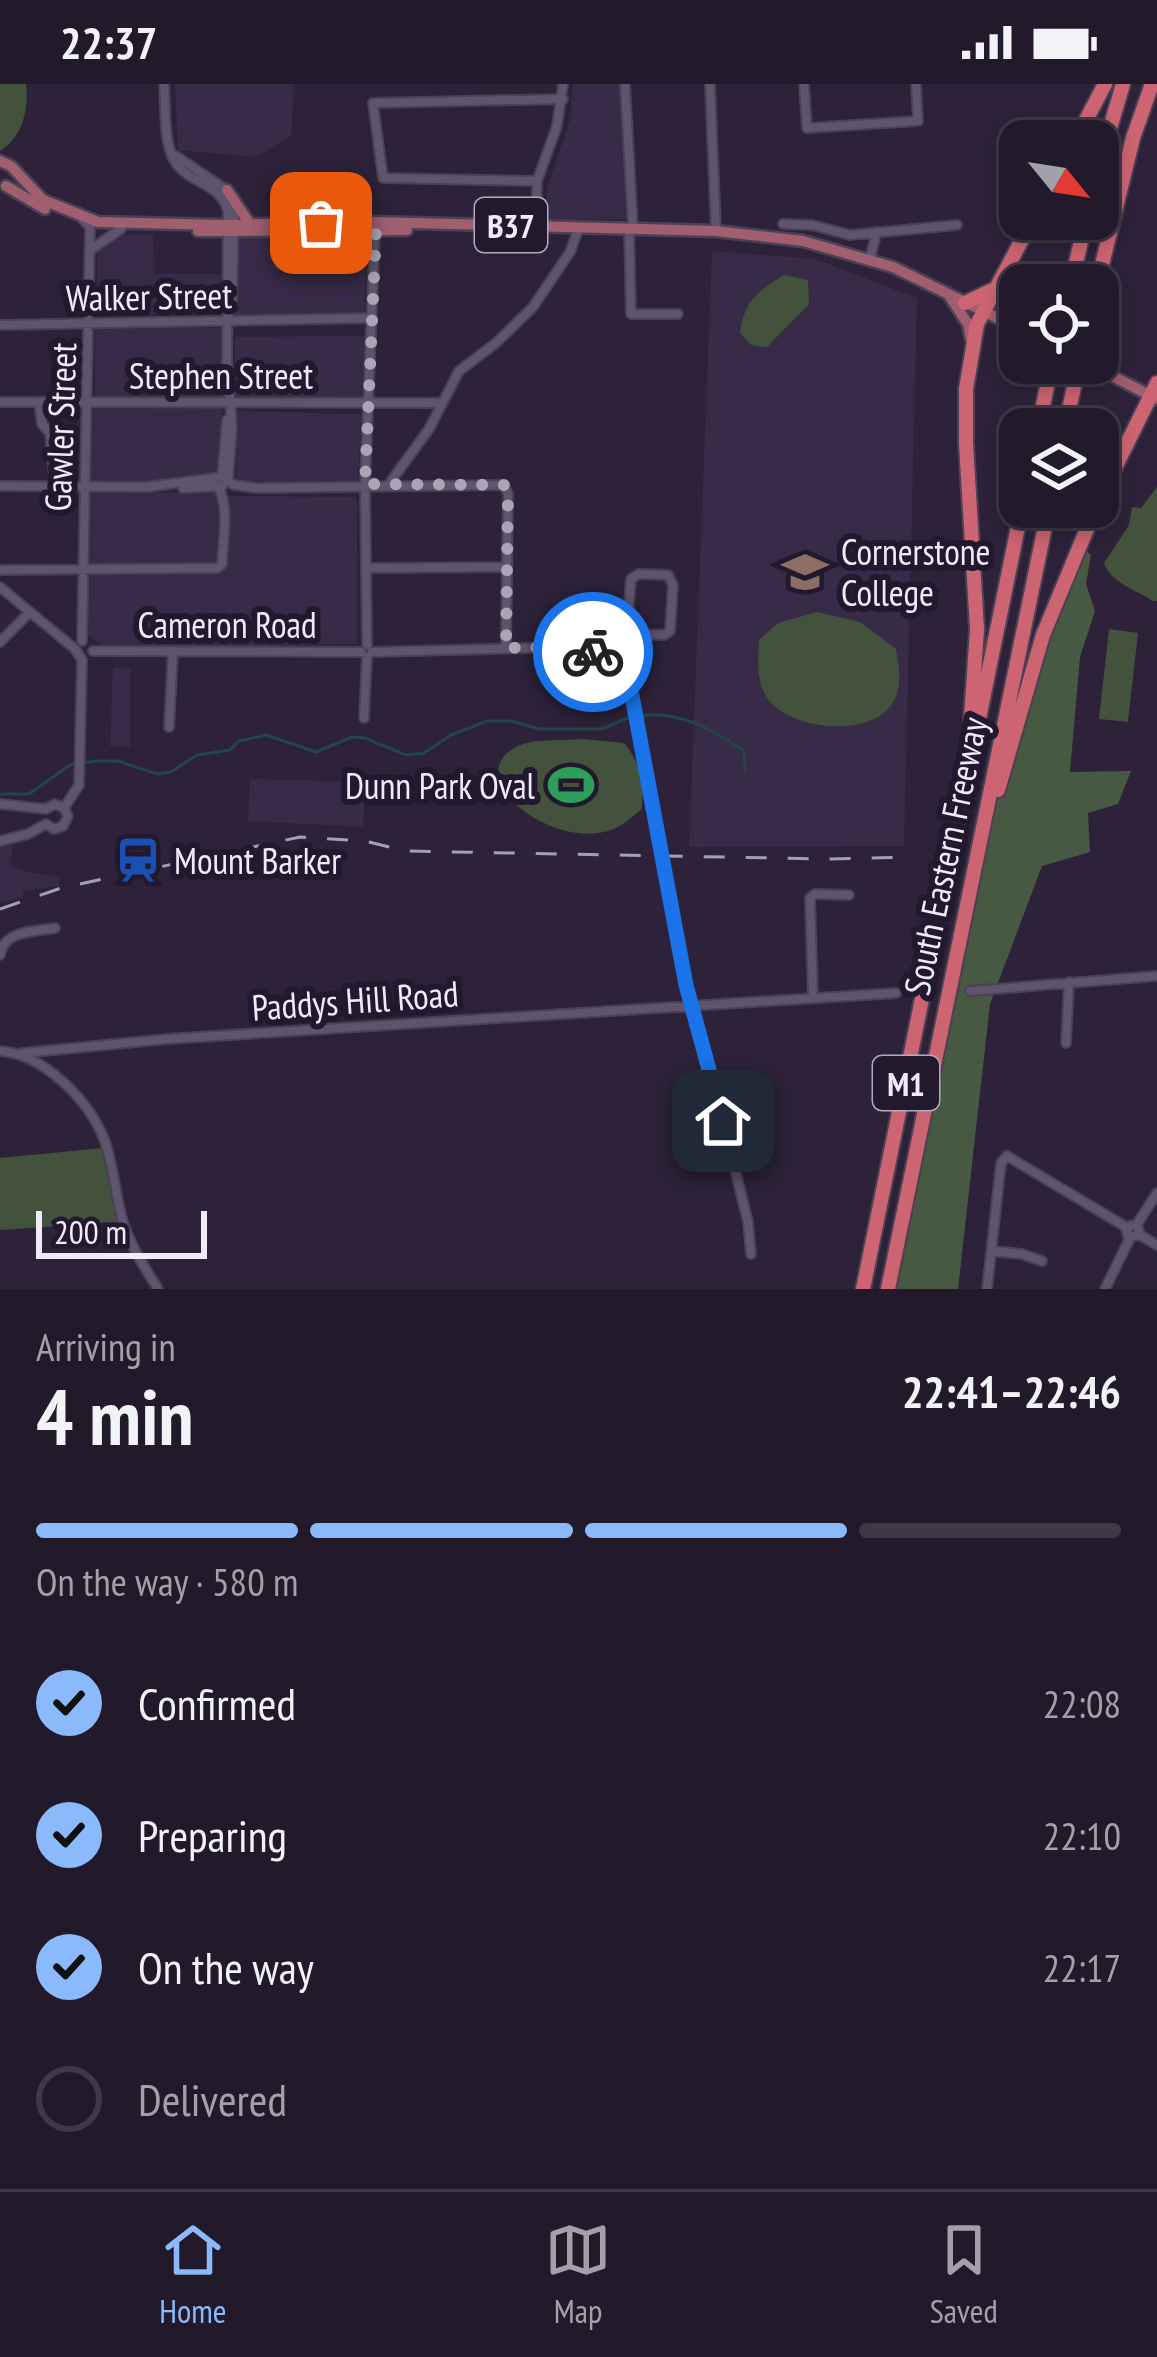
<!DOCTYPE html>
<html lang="en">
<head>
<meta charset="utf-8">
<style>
  body { margin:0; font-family:"PT Sans Narrow",sans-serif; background:#2e2737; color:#f1f3f6; height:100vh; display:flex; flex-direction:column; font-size:45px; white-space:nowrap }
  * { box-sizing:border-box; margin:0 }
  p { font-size:39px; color:#a2a1a9 }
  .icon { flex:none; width:66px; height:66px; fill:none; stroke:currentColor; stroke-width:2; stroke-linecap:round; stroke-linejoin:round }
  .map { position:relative; height:1205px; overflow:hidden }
  .sheet { display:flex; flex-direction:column; background:#221a2b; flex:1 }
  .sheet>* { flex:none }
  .needle { width:78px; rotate:120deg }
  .tools { position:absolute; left:999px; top:36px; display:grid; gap:24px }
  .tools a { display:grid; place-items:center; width:120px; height:120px; border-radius:24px; background:#221a2b; box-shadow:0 6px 18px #0003,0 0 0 3px #3f3847; font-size:60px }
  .scale { position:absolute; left:36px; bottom:30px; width:171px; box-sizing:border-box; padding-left:12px; border:6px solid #f0eaf9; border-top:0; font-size:33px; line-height:42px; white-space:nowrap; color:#f0eaf9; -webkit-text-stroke:9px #23192f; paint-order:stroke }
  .pin { position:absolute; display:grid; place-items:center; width:102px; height:102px; color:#fff; margin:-51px; border-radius:24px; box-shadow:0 6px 18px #0006 }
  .courier { position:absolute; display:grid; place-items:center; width:120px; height:120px; margin:-60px; border:9px solid #1a73e8; border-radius:50%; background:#fff; color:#222; box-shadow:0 3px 15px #0007 }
  .summary em { font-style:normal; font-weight:600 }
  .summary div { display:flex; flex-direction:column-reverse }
  .summary { display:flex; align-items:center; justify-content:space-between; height:204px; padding:0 36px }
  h1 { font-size:78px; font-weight:600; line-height:90px }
  .bar { display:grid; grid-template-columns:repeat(4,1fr); gap:18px 12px; align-content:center; height:144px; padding:0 36px }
  .bar i { height:15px; border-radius:9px; background:#3f3847 }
  .bar .active { background:#8abafc }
  .bar p { grid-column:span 4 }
  ol { padding:0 36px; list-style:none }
  li { display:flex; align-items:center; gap:36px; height:132px }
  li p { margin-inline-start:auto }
  li .icon { padding:12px; border-radius:50%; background:#8abafc; color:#111; stroke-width:4 }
  li:last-child { color:#a2a1a9 }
  li i { width:66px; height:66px; border:6px solid #3f3847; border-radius:50% }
  .status { display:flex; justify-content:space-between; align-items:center; height:84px; padding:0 60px; background:#221a2b; direction:ltr }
  .status svg { height:33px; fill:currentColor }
  .tab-bar { display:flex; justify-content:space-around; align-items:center; height:168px; border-top:3px solid #3f3847; background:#221a2b; font-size:33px; color:#a2a1a9 }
  .tab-bar a { display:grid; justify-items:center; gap:6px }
  .tab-bar .active { color:#8abafc }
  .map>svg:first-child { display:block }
  .built { fill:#382b48 }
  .green { fill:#42523d }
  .forest { fill:#475942 }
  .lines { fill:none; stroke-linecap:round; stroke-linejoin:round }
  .stream { stroke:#224649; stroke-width:3 }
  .minor-casing { stroke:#4a4154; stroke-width:12 }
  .major-casing { stroke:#4a4154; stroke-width:15 }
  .highway-casing { stroke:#4a4154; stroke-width:18 }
  .minor { stroke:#5f546d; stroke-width:8 }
  .major { stroke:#a05e6f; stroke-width:10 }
  .highway { stroke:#cc6471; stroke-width:14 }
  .rail { stroke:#a79fb1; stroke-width:3; stroke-dasharray:21 21; stroke-linecap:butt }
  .done { stroke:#aca4b6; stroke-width:12; stroke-dasharray:0 21.6 }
  .route { stroke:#1a73e8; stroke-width:15 }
  .labels { text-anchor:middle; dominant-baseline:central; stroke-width:12; stroke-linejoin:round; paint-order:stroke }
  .shield { fill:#23192f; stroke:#b2abbc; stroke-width:3 }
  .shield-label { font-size:33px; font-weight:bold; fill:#f0eaf9 }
  .street-label { font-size:36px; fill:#f0eaf9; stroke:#23192f }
  .poi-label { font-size:36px; fill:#f0eaf9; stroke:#23192f; text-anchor:start }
</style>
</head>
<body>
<div class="status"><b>22:37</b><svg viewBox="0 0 49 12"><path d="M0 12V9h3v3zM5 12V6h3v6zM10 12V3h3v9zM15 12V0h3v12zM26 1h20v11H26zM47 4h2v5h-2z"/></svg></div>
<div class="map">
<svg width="1157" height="1205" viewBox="0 0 1157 1205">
  <rect width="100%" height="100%" fill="#2d2239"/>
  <path class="built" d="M175 0H294L291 52 255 73 178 66Z
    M573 0H622L629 135 547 136 544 132 547 104 570 37Z
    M98 151H153L155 190H225L226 228 96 233Z
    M367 151 364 240 237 236 238 154Z
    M712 167 815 175 917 214 904 762 689 763Z
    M225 244 223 317 95 314V245Z
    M365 252 361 317 234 315 235 253Z
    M222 322 223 396 91 400 93 324Z
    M237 327 361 330 358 399 236 397Z
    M218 408 217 479 90 483 91 409Z
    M224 412 357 413V560L107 564 88 551V490L220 484Z
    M130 583V663L110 662 113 584Z
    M250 695 365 698 363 743 248 737Z
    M13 760 10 780 19 786 59 794V802L23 807V814L0 818V763Z"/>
  <path class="green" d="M0 0H26C29 25 23 53 0 67Z
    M784 191 808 196 809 220 767 263 751 261 740 249C744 218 757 207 784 191Z
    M1157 403V517H1153C1136 506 1110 498 1104 479L1129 441 1132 423 1141 424Z
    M817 528 860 538 896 565C899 583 903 604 892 620 869 655 786 646 766 612 756 595 758 575 759 556L778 539Z
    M1109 545 1138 549 1128 638 1099 635Z
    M582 655 624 659C640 677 646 703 641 726 634 731 626 739 618 743 558 773 457 694 516 663 533 654 562 657 582 655Z
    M103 1064 120 1138 0 1146V1074Z"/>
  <path class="forest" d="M1078 459 1091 471 1086 500 1095 527 1080 573 1070 688 1131 687 1118 720 1088 729 1090 768 1042 782 990 920 958 1205H888L975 790 1026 607Z"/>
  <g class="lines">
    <path class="stream" d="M640 632C678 625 714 647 744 667L745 687
      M0 710H29L70 681 96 677H118L157 690 171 688 197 671 230 666 239 657 266 651 316 668 352 653 365 654 406 671 424 669 451 651 487 637H511L539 645H602L630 633"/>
    <g class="minor-casing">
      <path id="minor" d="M164 0C166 23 163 55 174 76 187 100 221 98 228 127L227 278 232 343 228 397
        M625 0 633 145
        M710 0 716 147
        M804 0 807 44 918 37 916 0
        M176 72 228 107
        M537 97 383 94 373 19 563 15
        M82 135 90 143 82 557
        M783 140 812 141 850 151 957 141
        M629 145 631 230H678
        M536 148 537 97 557 42 563 0
        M90 166 121 145
        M870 174 877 148
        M232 225 234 121
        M0 241 370 234
        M0 318 441 319
        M39 319 42 340 50 349 55 403
        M222 393 227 336
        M389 400 429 345 459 287 496 259 533 223 570 168 577 149
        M0 402 150 403
        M146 403 222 393 234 401 257 404 504 401 508 410 506 564
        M183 404 222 402
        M366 484 507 483
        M0 486 218 484 222 480C223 456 229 425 219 404
        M0 503 75 565 82 576
        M0 558 29 529
        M367 561 365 400 375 143
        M93 567 361 568
        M372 568 570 563C601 567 622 582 632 612L686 900 723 1037 748 1138 751 1170
        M610 579 626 556 631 495 639 490 668 491 673 501 670 547 664 551 627 550
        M364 634 367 573
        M169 643 173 567
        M0 720 46 725 55 720 64 724
        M64 724 79 701 82 576
        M46 740 54 745 63 742 68 732 64 724
        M0 757 28 750 46 740
        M0 871C4 846 33 848 55 844
        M970 907 1157 892
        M813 914 810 814 815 810 849 811
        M1066 959 1069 898
        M0 967C43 970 88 1015 104 1055 114 1082 115 1110 123 1138 130 1161 145 1184 158 1205
        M22 969 167 955 896 909
        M1137 1140 1140 1151 1128 1153 1126 1143 1137 1140 1157 1109
        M1140 1151 1157 1161
        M991 1167 1022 1170 1042 1177
        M987 1205 1001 1079 1007 1072 1126 1143
        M1105 1205 1130 1154"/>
    </g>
    <g class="major-casing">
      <path id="major" d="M0 77 11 82 43 116 98 138 220 141 373 138 716 147 803 157 893 183 1020 245
        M6 102 45 125
        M227 106 250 140
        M198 147 407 146
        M950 213 968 240 971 255
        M1087 279 1157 315"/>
    </g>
    <g class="highway-casing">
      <path id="highway" d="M1075 57 1105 0
        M1098 85 1123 0
        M1071 201 1086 135
        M1097 201 1133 54 1152 0
        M965 219 990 207
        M1038 345 1052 279
        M1065 345 1079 279
        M1098 418 1157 299
        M971 634 977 545 966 359V305L977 240 1033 135
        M998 706 1043 551 1096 423
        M863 1205 1022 423
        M888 1205 1049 423"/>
    </g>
    <use href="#minor" class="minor"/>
    <use href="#major" class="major"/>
    <use href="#highway" class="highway"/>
    <path class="rail" d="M0 825 61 804 300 753 365 757 405 767 826 775 911 773"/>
  </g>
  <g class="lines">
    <path class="done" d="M321 139 373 138 376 146 365 400 504 401 508 410 506 564 569 563 593 568"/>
    <path class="route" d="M593 568 617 585 632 612 686 901 723 1037"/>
  </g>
  <defs>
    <g id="school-bare" transform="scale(3.6)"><path d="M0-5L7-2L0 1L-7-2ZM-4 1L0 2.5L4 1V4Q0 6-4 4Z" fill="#8d6e63" stroke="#23192f" stroke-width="2.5" paint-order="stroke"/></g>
    <g id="stadium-bare" transform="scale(3.6)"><path d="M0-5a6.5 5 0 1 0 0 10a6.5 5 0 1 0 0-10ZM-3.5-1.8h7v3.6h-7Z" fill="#2e9e5b" stroke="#23192f" stroke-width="2.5" paint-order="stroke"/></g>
    <g id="station-bare" transform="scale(3.6)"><path d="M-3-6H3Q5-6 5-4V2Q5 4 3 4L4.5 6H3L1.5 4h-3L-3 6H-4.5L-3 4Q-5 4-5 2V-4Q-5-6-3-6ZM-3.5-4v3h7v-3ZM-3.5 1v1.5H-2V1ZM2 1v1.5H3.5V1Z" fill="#1a4fb4" stroke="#23192f" stroke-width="2.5" paint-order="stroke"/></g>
  </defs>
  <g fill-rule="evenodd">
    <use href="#school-bare" x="805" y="488"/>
    <use href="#stadium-bare" x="571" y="701"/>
    <use href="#station-bare" x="138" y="776"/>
  </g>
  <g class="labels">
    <g class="shield">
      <rect x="475" y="114" width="72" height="54" rx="9"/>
      <rect x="873" y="972" width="66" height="54" rx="9"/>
    </g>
    <g class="shield-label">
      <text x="511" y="141">B37</text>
      <text x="906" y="999">M1</text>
    </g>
    <g class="street-label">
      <text transform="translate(149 212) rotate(-1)">Walker Street</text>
      <text x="221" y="291">Stephen Street</text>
      <text transform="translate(60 343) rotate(-88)">Gawler Street</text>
      <text x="227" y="540">Cameron Road</text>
      <text transform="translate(945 772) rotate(-78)">South Eastern Freeway</text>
      <text transform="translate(355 916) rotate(-4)">Paddys Hill Road</text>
    </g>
    <g class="poi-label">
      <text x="841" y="467">Cornerstone<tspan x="841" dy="41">College</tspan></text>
      <text x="535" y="701" text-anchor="end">Dunn Park Oval</text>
      <text x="174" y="776">Mount Barker</text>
    </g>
  </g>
</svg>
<div class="tools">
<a><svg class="needle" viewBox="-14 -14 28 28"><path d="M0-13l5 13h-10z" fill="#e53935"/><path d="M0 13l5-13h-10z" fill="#a2a1a9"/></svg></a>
<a><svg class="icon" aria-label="locate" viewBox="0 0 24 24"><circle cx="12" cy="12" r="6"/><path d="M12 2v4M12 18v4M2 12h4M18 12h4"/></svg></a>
<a><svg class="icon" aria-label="layers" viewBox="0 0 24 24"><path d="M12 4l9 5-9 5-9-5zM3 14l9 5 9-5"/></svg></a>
</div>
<div class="scale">200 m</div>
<div class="pin" style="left:321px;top:139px;background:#ea580c"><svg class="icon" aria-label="bag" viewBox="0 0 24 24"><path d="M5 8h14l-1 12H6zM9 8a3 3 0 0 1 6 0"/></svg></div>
<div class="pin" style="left:723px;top:1037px;background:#1f2937"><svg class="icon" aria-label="home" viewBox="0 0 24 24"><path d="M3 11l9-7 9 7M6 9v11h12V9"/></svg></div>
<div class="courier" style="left:593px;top:568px"><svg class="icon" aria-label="bike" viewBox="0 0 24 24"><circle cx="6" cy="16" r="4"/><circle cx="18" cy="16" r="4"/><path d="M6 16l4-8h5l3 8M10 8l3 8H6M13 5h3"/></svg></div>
</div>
<section class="sheet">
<div class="summary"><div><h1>4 min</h1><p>Arriving in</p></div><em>22:41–22:46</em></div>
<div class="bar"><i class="active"></i><i class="active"></i><i class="active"></i><i></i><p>On the way · 580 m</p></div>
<ol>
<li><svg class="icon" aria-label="check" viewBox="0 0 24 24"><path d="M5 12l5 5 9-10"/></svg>Confirmed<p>22:08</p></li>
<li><svg class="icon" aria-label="check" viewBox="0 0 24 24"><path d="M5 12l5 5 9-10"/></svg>Preparing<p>22:10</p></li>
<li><svg class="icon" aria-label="check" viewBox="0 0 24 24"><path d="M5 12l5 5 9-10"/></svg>On the way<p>22:17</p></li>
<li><i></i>Delivered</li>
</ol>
</section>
<nav class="tab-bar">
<a class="active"><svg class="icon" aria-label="home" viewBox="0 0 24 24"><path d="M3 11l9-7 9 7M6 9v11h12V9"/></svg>Home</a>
<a><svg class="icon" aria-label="map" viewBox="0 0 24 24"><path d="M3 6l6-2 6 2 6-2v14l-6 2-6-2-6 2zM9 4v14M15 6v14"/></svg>Map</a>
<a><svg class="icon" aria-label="saved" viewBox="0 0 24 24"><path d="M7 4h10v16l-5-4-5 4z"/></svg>Saved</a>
</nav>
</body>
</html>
